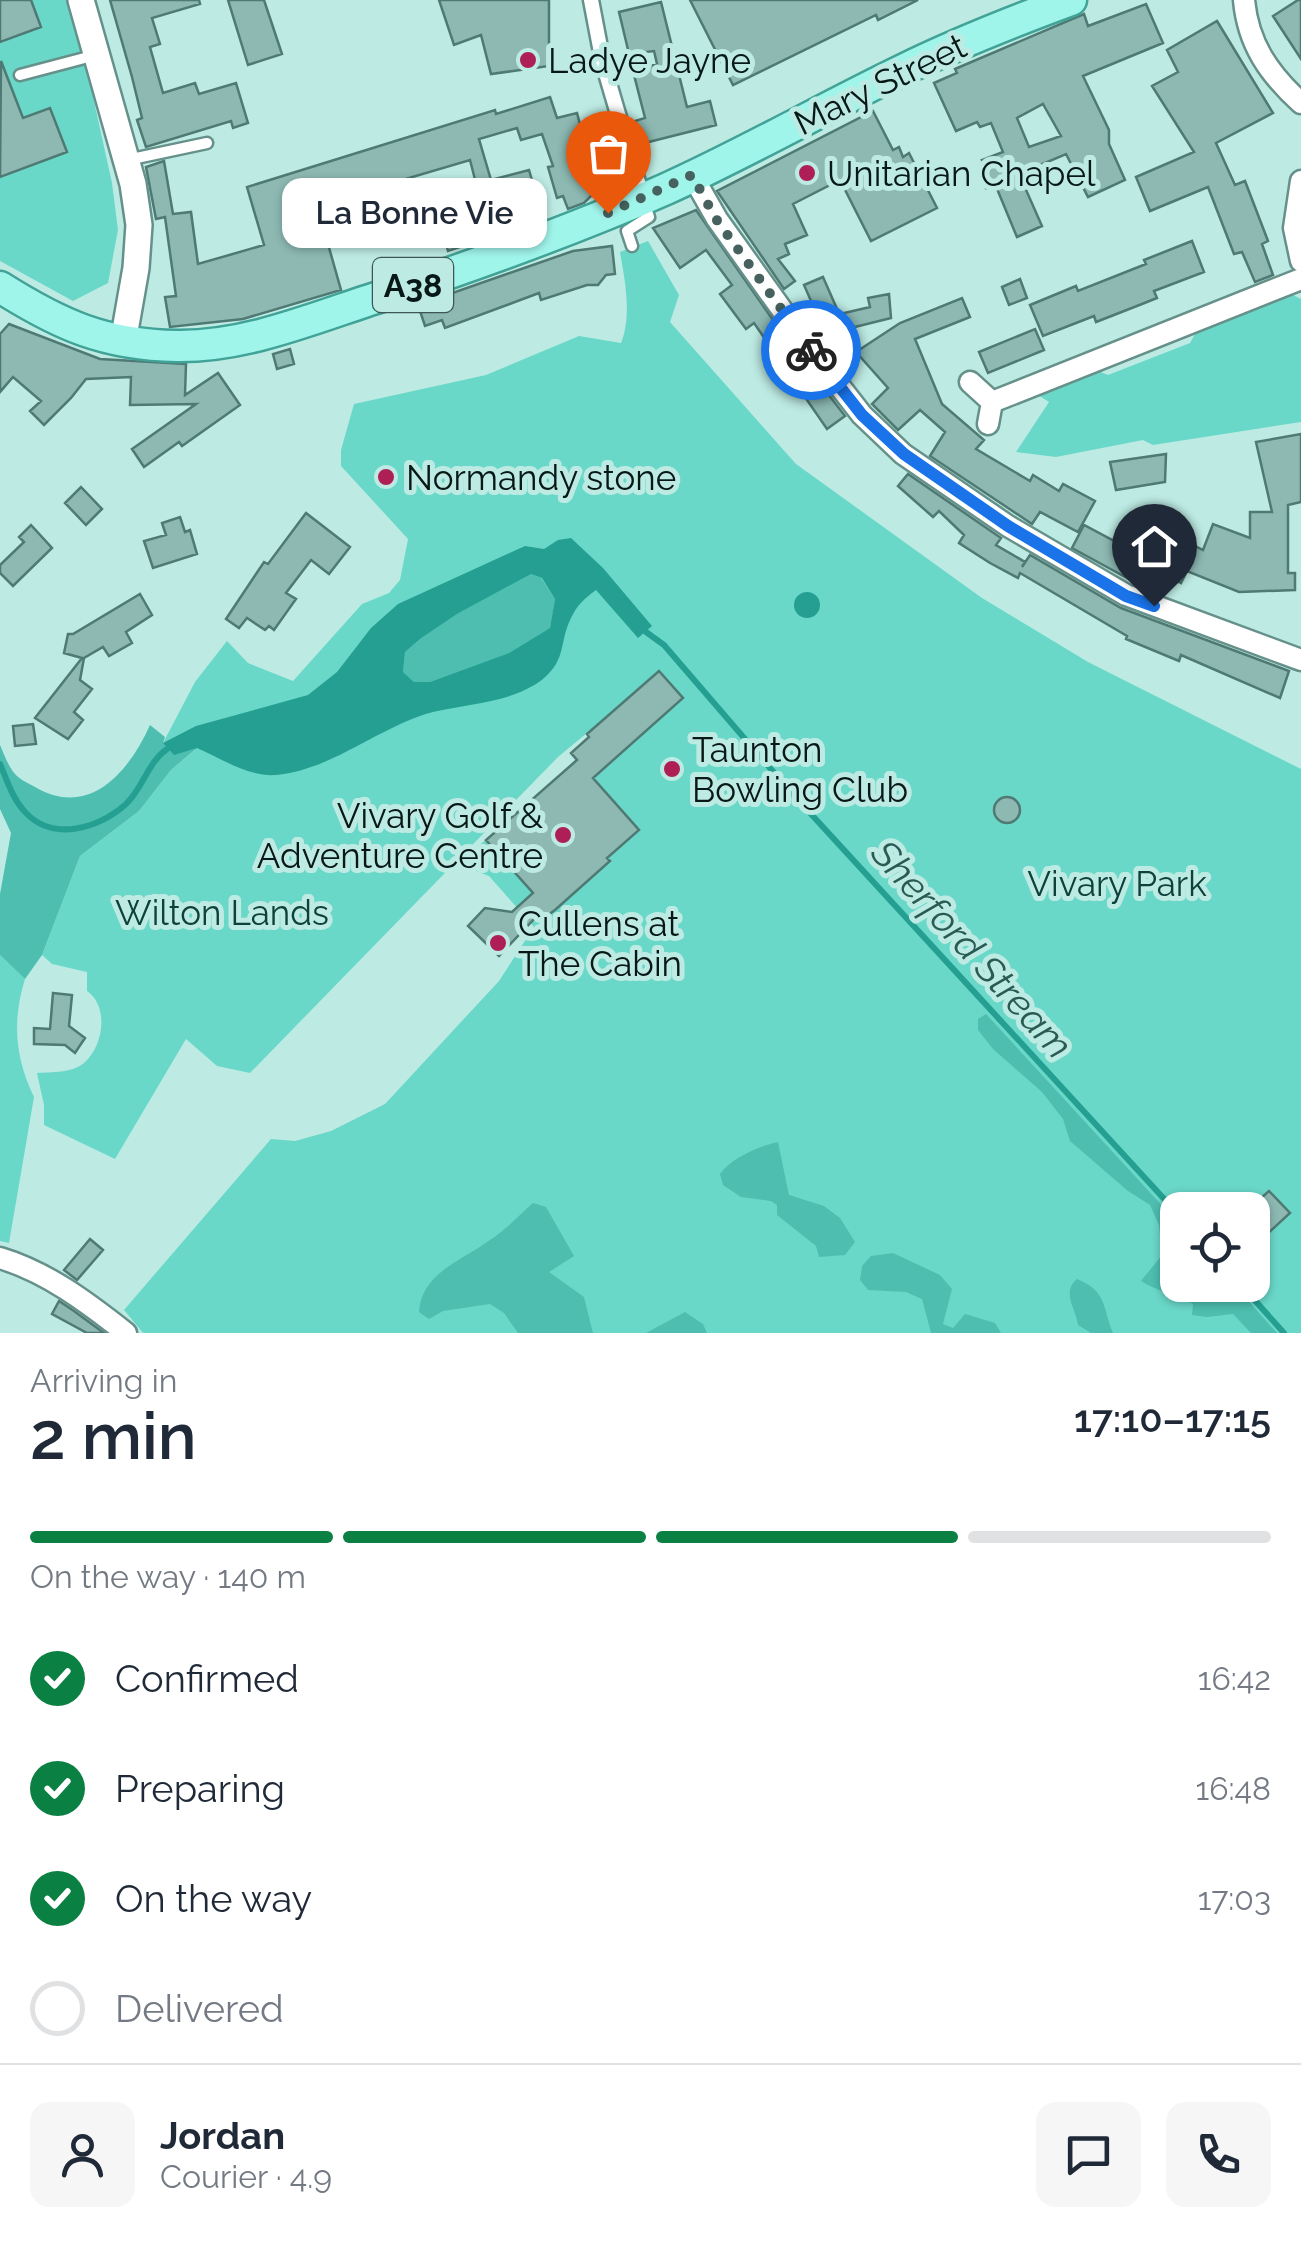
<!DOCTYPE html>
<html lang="en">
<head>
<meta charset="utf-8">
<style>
  body { margin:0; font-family:Raleway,sans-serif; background:#f6f6f7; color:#1f2937; height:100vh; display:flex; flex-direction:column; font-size:38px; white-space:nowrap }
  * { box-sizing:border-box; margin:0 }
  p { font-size:32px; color:#747a83 }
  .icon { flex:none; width:55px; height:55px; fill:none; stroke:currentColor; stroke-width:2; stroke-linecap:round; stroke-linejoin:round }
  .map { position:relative; height:1333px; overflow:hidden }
  .sheet { display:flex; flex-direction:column; background:#fff; flex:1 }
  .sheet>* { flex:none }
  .buttons { position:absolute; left:1160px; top:1192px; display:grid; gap:20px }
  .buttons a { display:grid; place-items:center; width:110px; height:110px; border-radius:20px; background:#fff; box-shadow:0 2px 8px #0004; font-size:50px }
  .pin { position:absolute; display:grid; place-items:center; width:85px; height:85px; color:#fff; margin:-102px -42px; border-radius:50% 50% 50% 0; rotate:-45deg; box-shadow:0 0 10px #0007 }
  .pin .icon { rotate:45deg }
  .courier { position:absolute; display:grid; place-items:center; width:100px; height:100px; margin:-50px; border:8px solid #1a73e8; border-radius:50%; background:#fff; color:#222; box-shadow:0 2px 12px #0007 }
  .bubble { position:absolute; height:70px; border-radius:20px; background:#fff; box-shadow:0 2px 8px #0004; font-size:32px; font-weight:600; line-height:70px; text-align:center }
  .summary em { font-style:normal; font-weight:600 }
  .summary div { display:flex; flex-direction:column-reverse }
  .summary { display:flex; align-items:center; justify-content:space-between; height:170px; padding:0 30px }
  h1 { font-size:65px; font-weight:600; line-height:75px }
  .bar { display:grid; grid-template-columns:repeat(4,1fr); gap:15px 10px; align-content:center; height:120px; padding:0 30px }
  .bar i { height:12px; border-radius:8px; background:#e0e1e3 }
  .bar .on { background:#0b8043 }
  .bar p { grid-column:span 4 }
  .line { display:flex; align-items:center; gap:25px; padding:0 30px; border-top:2px solid #e0e1e3 }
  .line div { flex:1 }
  .round { display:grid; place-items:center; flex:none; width:105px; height:105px; border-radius:20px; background:#f6f6f7 }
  ol { padding:0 30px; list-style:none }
  li { display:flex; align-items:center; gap:30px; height:110px }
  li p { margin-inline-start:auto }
  li .icon { padding:10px; border-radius:50%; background:#0b8043; color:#fff; stroke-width:4 }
  li:last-child { color:#747a83 }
  li i { width:55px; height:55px; border:5px solid #e0e1e3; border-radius:50% }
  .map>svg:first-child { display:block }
  .green { fill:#6ad8c9; fill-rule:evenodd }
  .forest { fill:#4dbeb0 }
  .water { fill:#249f92; fill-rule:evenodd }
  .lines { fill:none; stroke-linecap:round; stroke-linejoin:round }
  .stream { stroke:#249f92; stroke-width:6 }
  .building { fill:#8db9b2; stroke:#4f7973; stroke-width:2.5; fill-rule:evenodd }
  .service-casing { stroke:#66918b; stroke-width:15 }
  .pedestrian-casing { stroke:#66918b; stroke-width:19 }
  .minor-casing { stroke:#66918b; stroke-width:25 }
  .tertiary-casing { stroke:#66918b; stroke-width:30 }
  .primary-casing { stroke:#41a397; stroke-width:35 }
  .service { stroke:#fff; stroke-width:10 }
  .pedestrian { stroke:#fff; stroke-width:14 }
  .minor { stroke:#fff; stroke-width:20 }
  .tertiary { stroke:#fff; stroke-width:25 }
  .primary { stroke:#a0f5eb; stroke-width:30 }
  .done { stroke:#47625e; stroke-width:10; stroke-dasharray:0 18 }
  .route { stroke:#1a73e8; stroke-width:12 }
  .poi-dot { fill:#ae1f56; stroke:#bdebe3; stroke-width:4 }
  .labels { text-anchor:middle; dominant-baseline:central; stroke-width:10; stroke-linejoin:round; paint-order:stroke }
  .shield { fill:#bdebe3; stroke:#3e5754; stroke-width:2.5 }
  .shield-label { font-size:32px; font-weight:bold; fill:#071816 }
  .poi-label { font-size:35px; fill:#071816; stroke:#bdebe3; text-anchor:start }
  .street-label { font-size:35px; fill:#071816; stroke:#bdebe3 }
  .park-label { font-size:35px; fill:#0e413b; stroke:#bdebe3 }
  .water-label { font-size:38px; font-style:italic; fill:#2a5a54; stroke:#bdebe3 }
</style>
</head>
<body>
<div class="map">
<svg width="1301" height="1333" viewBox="0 0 1301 1333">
  <rect width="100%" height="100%" fill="#bdebe3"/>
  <path class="green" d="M0 0H70L75 15 112 183 118 230 108 283 73 301 0 261Z
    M648 241 679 295 670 322 796 464 982 598 1088 662 1301 769V1333H143L124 1310 271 1139 295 1141 331 1131 385 1104 499 981 534 927 489 876 458 864 577 760 571 753 589 737 587 733 558 757 250 1073 217 1066 186 1039 115 1159 44 1125V1105L37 1073C51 1072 72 1073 84 1063 104 1046 109 1006 87 991V972L52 964 42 955 80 856 139 811 171 770 195 750 163 743 195 682 227 641 248 663 293 681 362 604 389 593 400 580 408 539 341 466V450L354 404 486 375 579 336 621 343C632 315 625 281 620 252ZM1178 1210H1252V1285H1178Z
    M1293 295 1301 299V422L1153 445 1143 440 1056 457 1016 452 1049 402 1038 395 1098 371 1108 375 1190 343 1195 334Z
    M0 955 25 979C12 1021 15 1057 34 1097L9 1243 0 1241Z"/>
  <path class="forest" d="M531 574 541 578 555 599 550 628 509 653 430 682H414L403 672 405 652 420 639 457 614Z
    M150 725 165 737 163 743 197 748 171 770 139 811 80 856 42 955 25 979 0 955V894L11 833 0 809V745C4 754 8 766 15 774 19 779 28 783 35 787 89 819 129 772 150 725Z
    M986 1014 1177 1222 1178 1285H1234L1277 1333H1251L1233 1314 1207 1317 1192 1315 1193 1304C1176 1294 1158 1292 1141 1281L1162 1255 1159 1225 1150 1205 1128 1191 1070 1141 1063 1119 1042 1092 993 1049 978 1030V1019Z
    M778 1142 789 1195 824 1206 840 1218 855 1242 845 1255 819 1257 816 1246 777 1215V1205L771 1201 741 1197 723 1185 720 1174C731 1158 759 1146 778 1142Z
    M533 1203 546 1207 574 1256 549 1272 584 1297 593 1333H518L504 1313 490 1304 443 1311 429 1319 419 1312C421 1273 463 1260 490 1240 506 1230 519 1215 533 1203Z
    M893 1253 940 1275 952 1289 943 1324 953 1328 965 1314 995 1323 1001 1333H931L922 1299 906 1292 868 1290 860 1280 862 1266 871 1256Z
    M1077 1279C1108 1292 1102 1307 1113 1333H1091L1078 1325C1076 1309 1061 1292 1077 1279Z
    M685 1312 703 1324 707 1333H646Z"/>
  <path class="water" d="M571 538 603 568 652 626 638 638 596 590C585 598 577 605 571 618 559 642 567 659 543 679 512 703 470 703 433 712 380 726 332 770 276 775 249 777 222 759 197 748L174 755 163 743 196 726 308 695 337 672 371 628 398 604 525 546 544 549 558 540ZM531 574 542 578 555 599 550 628 509 653 430 682H414L403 672 405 652 420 639 457 614Z
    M794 605a13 13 0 1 1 26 0a13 13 0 1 1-26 0Z"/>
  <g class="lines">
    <path class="stream" d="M646 632 664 645 789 790 1178 1214
      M0 764C7 780 13 800 26 813 54 842 98 828 125 805 143 789 147 763 167 749
      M1241 1285 1284 1333"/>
  </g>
  <path class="building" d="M0 0H31L41 27 0 42Z
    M110 0H199L200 4 152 18 160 44 150 47 163 93 195 83 199 94 236 83 248 123 233 128 231 121 146 147 137 120 142 118 132 77Z
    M228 0H264L282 54 248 65Z
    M439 0H549V66L491 74 481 35 454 45Z
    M690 0H918L878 20 876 15 733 85Z
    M1298 0H1301V59L1273 16Z
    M661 2 687 107 710 101 716 125 641 144 635 121 645 118 633 71 657 64 654 51 629 54 619 12Z
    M1146 4 1163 43 1083 76 1109 130V144L1125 180 1088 197 1066 154 1019 174 1042 226 1017 237 995 184 986 188 979 172 988 168 982 160 1003 152 991 123 980 127 977 122 956 131 934 83 957 73 955 69 1084 14 1088 26ZM1043 104 1061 136 1029 147 1017 118Z
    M1217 21 1273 113 1216 143 1235 185 1245 181 1268 241 1262 244 1273 275 1255 282 1242 252 1234 254 1208 187 1150 211 1136 177 1194 152 1152 86 1178 72 1167 50Z
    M1 61 23 118 50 108 67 152 0 177Z
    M550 97 557 118 577 113 596 184 594 193 584 203 568 209 563 196 557 198 548 167 553 166 542 134 521 140 517 128 479 139 491 180 529 170 533 184 480 199 470 160 317 205 341 290 243 319 170 327 165 297 176 296 165 217 156 219 146 167 164 161 173 214 191 212 198 264 264 245 247 187 495 110 496 114Z
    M873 111 893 150 899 147 903 157 909 153 937 208 871 241 840 180 793 204 807 235 785 244 789 254 778 259 795 281 784 289 717 191Z
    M451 203 452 207 465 203 478 241 448 251 436 208Z
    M696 210 794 350 845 416 827 429 754 323 746 329 720 294 732 285 706 250 680 268 653 228Z
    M1192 241 1204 272 1154 291 1157 298 1142 304 1096 322 1094 316 1043 336 1030 305 1076 286 1078 291 1146 264 1144 260Z
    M612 246 615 274 606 275 598 285H587L541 300 539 293 445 328 442 320 425 326 418 305 573 251Z
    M823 277 841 318 840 314 870 307 868 298 889 294 891 318 843 330 841 319 818 336 805 318 815 310 804 285Z
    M1020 279 1027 298 1009 305 1002 287Z
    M962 298 970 317 915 339 942 404 984 440 976 449 1030 481 1033 475 1059 491 1063 484 1095 501 1078 532 1040 512 1032 524 930 456 945 432 920 410 898 430 872 404 888 388 856 352 900 323Z
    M9 324 100 359 186 364 185 395 218 373 240 405 182 446 179 442 144 467 132 449 196 404 130 405 131 377 86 379 71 398 44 425 30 411 41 401 13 377 0 392V334Z
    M1035 329 1044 350 988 373 979 352Z
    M290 349 294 364 277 369 273 354Z
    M1301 434V502L1288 505V573H1295V590L1239 592 1187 571 1181 583 1149 567 1140 585 1072 548 1084 525 1120 544 1135 516 1203 550 1213 524 1250 538V512H1272L1256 442Z
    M1166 454 1165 482 1116 490 1110 462Z
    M908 474 1001 538 996 545 1025 562 1022 567 1030 555 1121 608 1289 671 1280 698 1181 655 1179 661 1126 639 1127 636 1020 573 1018 578 990 563 959 543 964 535 939 511 933 517 898 486Z
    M81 487 102 509 86 525 65 503Z
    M306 513 350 547 329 574 311 560 286 593 296 599 274 630 269 626 265 630 247 618 239 628 226 619 264 562 268 564Z
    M180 517 185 532 190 530 197 554 153 568 144 541 166 535 162 523Z
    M31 525 52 548 13 586 0 573V565L24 542 19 537Z
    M140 594 152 615 126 632 132 643 109 656 103 647 84 658 80 680 92 689 74 712 83 720 68 739 35 718 82 658 64 653 68 634H73Z
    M659 671 683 698 593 778 639 830 607 858 610 861 555 910 541 920 537 916 499 956 468 926 485 908 512 912 533 893 486 840 577 760 571 753 589 737 587 734Z
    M33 724 36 744 15 746 13 726Z
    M994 810a13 13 0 1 1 26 0a13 13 0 1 1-26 0Z
    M53 993 72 995 69 1026 85 1038 75 1053 65 1045 34 1044V1028L50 1029Z
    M1269 1191 1290 1213 1252 1248V1206Z
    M90 1239 103 1250 77 1280 64 1270Z
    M59 1301 74 1311 104 1333H87L52 1314Z"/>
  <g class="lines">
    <g class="service-casing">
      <path id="service" d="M20 75 96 55
        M127 160 207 143
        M632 246 627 231 649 217 645 205"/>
    </g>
    <g class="pedestrian-casing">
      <path id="pedestrian" d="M591 0 603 63 643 199"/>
    </g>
    <g class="minor-casing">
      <path id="minor" d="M1244 0C1248 44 1269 74 1301 103
        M692 175 717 219 805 342 862 415 903 454 1008 526 1126 595 1301 660
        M1301 181 1294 228 1301 261
        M970 382 992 402 988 424
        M992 402 1301 279
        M0 1258C47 1272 88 1303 126 1333"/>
    </g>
    <g class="tertiary-casing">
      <path id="tertiary" d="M81 0 133 184 139 225 136 268 123 342"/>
    </g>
    <g class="primary-casing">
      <path id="primary" d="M0 287C60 325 105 345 177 346 247 347 316 317 382 296 478 264 573 230 666 189 746 153 824 108 903 70 958 43 1014 21 1071 0"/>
    </g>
    <use href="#service" class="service"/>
    <use href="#pedestrian" class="pedestrian"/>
    <use href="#minor" class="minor"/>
    <use href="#tertiary" class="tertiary"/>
    <use href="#primary" class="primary"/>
  </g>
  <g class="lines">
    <path class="done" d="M608 213 692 175 716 219 811 350"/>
    <path class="route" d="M811 350 862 415 904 454 1008 526 1126 596 1154 606"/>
  </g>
  <g class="poi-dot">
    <circle cx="528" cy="60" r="10"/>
    <circle cx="807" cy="173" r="10"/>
    <circle cx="386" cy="477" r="10"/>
    <circle cx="672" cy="769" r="10"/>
    <circle cx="563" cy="835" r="10"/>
    <circle cx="498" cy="943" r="10"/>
  </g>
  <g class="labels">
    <rect class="shield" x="373" y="258" width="80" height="54" rx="8"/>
    <g class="shield-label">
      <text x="413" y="285">A38</text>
    </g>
    <g class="poi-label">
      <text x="548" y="60">Ladye Jayne</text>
      <text x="827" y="173">Unitarian Chapel</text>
      <text x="406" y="477">Normandy stone</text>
      <text x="692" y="749">Taunton<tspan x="692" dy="40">Bowling Club</tspan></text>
      <text x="543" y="815" text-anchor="end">Vivary Golf &amp;<tspan x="543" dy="40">Adventure Centre</tspan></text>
      <text x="518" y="923">Cullens at<tspan x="518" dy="40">The Cabin</tspan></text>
    </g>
    <g class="street-label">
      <text transform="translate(880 84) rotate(-26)">Mary Street</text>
    </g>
    <g class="park-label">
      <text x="1117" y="883">Vivary Park</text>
      <text x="222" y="912">Wilton Lands</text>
    </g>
    <g class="water-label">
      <text transform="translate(972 949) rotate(48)">Sherford Stream</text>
    </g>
  </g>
</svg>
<div class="buttons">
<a><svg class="icon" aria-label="locate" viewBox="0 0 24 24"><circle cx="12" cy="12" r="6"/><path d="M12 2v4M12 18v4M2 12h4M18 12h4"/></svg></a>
</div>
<div class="pin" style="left:608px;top:213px;background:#ea580c"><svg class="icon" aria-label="bag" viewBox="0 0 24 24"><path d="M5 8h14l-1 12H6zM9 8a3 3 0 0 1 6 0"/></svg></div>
<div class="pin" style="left:1154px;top:606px;background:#1f2937"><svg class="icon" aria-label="home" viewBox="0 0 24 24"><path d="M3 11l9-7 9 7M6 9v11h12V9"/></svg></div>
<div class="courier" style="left:811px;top:350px"><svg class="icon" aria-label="bike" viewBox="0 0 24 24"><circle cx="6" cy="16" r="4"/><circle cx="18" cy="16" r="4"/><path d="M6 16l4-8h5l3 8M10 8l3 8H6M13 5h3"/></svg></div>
<div class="bubble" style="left:282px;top:178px;width:265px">La Bonne Vie</div>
</div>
<section class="sheet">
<div class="summary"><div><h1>2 min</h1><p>Arriving in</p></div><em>17:10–17:15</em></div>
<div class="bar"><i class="on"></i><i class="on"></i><i class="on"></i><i></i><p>On the way · 140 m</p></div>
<ol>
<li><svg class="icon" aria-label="check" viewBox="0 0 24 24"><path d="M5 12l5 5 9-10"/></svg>Confirmed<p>16:42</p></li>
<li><svg class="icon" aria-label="check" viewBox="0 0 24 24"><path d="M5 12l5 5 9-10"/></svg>Preparing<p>16:48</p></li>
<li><svg class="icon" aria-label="check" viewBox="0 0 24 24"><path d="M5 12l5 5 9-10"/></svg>On the way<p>17:03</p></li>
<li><i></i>Delivered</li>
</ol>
<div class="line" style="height:180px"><a class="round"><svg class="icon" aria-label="person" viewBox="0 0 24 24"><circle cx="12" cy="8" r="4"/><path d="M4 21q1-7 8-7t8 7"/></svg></a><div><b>Jordan</b><p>Courier · 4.9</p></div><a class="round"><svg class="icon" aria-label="chat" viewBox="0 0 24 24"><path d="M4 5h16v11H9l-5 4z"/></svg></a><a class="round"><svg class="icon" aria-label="phone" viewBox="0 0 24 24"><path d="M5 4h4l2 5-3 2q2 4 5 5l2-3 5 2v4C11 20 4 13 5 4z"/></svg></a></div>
</section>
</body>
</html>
